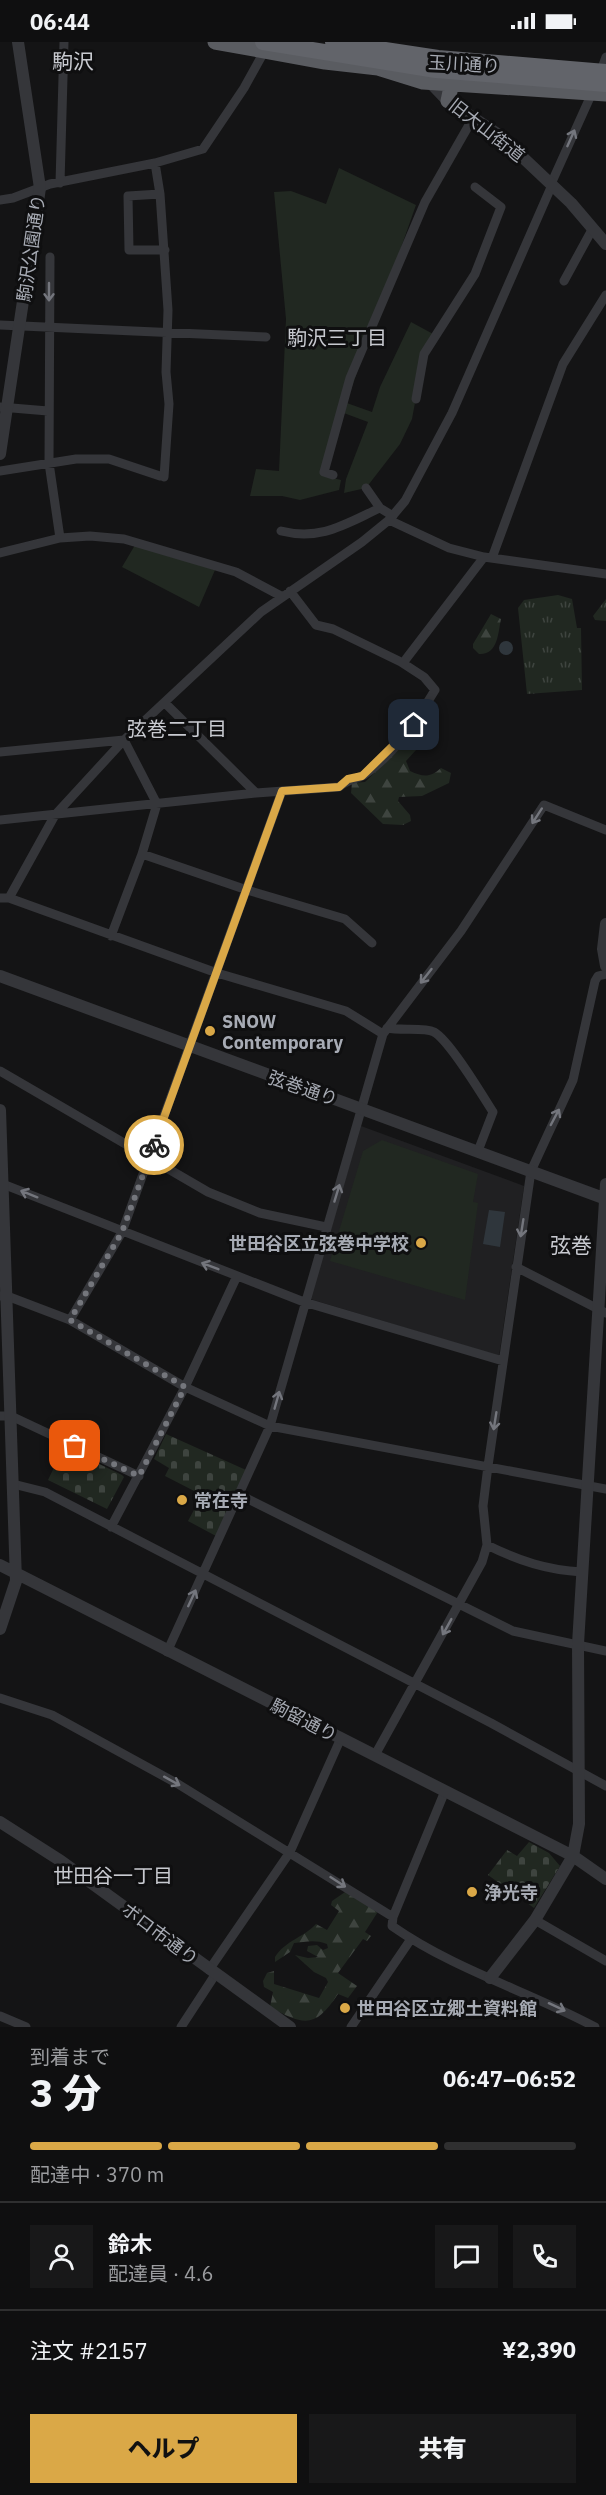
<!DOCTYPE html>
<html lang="ja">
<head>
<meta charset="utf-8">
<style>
  body { margin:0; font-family:"IBM Plex Sans","Noto Sans JP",sans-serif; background:#181819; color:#f1f3f6; height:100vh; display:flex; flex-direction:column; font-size:22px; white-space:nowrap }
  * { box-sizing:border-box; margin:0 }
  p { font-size:20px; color:#9b9c9f }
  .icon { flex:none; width:33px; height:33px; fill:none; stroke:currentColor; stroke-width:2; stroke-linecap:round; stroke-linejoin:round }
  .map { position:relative; height:1985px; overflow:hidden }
  .side { display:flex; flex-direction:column; background:#0f0f10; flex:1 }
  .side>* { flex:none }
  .pin { position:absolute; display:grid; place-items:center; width:51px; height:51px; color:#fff; margin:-26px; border-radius:12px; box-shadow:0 3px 9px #0006 }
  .courier { position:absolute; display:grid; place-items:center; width:60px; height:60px; margin:-30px; border:4px solid #daa847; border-radius:50%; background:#fff; color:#222; box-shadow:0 2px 8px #0007 }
  .overview em { font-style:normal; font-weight:800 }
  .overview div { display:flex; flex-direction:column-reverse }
  .overview { display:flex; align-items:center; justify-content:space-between; height:102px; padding:0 30px }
  h1 { font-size:39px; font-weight:800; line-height:45px }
  .bar { display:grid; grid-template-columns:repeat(4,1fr); gap:9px 6px; align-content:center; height:72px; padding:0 30px }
  .bar i { height:8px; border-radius:4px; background:#2f2f30 }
  .bar .selected { background:#daa847 }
  .bar p { grid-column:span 4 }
  .line { display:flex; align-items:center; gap:15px; padding:0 30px; border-top:2px solid #2f2f30 }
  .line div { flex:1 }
  .round { display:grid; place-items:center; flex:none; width:63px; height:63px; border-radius:0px; background:#181819 }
  .action { display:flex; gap:12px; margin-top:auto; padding:12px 30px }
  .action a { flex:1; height:69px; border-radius:0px; background:#daa847; color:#111; font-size:24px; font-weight:800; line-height:69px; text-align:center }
  .action a+a { background:#181819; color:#f1f3f6 }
  .status { display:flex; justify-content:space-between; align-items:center; height:42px; padding:0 30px; background:#0f0f10; direction:ltr }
  .status svg { height:16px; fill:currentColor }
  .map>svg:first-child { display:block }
  .built { fill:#202022 }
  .grass { fill:url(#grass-tufts) }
  .forest { fill:url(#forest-firs) }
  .cemetery { fill:url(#cemetery-stones) }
  .park { fill:#212821 }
  .water { fill:#2f363c }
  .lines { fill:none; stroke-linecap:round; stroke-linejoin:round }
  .minor { stroke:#35363a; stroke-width:9 }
  .tertiary { stroke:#35363a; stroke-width:12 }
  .trunk { stroke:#5a5c61; stroke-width:15 }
  .motorway { stroke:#62646a; stroke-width:16 }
  .oneway { stroke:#74767d }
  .done { stroke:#74767c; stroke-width:6; stroke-dasharray:0 10.8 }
  .route { stroke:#daa847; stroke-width:8 }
  .poi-dot { fill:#daa847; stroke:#0f0f10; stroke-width:2 }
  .labels { text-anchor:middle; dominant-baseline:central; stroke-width:6; stroke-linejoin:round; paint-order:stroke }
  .street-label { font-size:18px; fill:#a7abb4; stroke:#0f0f10 }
  .poi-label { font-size:18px; font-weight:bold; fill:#a7abb4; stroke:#0f0f10; text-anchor:start }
  .neighbourhood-label { font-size:20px; fill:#c8cad0; stroke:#0f0f10 }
  .quarter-label { font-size:21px; fill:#c8cad0; stroke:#0f0f10 }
</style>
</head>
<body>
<div class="status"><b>06:44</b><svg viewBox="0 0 49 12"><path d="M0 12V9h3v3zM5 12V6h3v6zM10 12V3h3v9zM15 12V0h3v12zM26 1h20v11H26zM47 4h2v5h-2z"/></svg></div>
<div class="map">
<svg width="606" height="1985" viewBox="0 0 606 1985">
  <defs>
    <pattern id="grass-tufts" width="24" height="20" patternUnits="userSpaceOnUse" patternTransform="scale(1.5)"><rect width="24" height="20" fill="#212821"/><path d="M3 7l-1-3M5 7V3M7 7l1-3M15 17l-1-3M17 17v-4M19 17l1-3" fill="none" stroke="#3e443f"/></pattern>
    <pattern id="forest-firs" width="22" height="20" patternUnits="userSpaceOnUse" patternTransform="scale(1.5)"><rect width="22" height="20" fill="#212821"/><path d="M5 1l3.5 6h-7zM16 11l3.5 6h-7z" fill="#3e443f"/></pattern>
    <pattern id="cemetery-stones" width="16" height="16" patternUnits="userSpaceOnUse" patternTransform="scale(1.5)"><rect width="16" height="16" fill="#212821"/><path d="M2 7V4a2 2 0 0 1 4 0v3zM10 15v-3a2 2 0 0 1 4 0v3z" fill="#3e443f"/></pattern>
  </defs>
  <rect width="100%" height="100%" fill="#141415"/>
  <path class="built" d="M361 1084 524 1144 499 1314 310 1257Z"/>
  <path class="grass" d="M558 553 572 557 577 586H581L582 648 527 652 518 566 524 558Z
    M606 557V579L595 578 593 574Z"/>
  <path class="forest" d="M491 572 501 577C498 591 498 613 479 612L473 606V602Z
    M426 680 436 686 406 719 410 729C423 735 430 736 441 726L451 731 449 741 422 754 399 755 398 759 410 773 411 779 403 783 383 782 351 751 352 741 365 740Z
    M348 1848 379 1868 365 1890 371 1894 367 1899 363 1897 338 1931 357 1944 348 1956 338 1952C316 1985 306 1985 270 1965L273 1950 264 1945 263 1939 267 1931 274 1929V1942L319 1956 328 1940 326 1936 314 1930 295 1913 308 1916 318 1915 307 1909 308 1904 317 1903 323 1908 328 1906 327 1902C315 1897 305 1900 294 1901L290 1910 275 1920V1915C286 1898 303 1896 316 1882L327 1888 339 1869 331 1863 332 1859Z"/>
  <path class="cemetery" d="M166 1392 246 1428 216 1494 188 1479 202 1453 165 1434 169 1426 154 1417Z
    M64 1405 122 1433 124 1435 107 1467 48 1438Z
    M529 1800 549 1811 560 1824 534 1866 488 1833 507 1808 517 1814Z"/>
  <path class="park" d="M339 126 416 163 321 433 341 438 339 448 300 458 282 454H250L256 427 279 429 286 277 274 150 291 149 326 162Z
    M411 280 435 293 424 312 412 377 400 402 366 446 344 451 346 437 368 380 341 370 344 360 372 370 380 345Z
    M135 503 215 528 199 565 122 525Z
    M382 1098 478 1132 473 1160 478 1161 465 1258 330 1219 363 1109Z"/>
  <path class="water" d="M499 606a7 7 0 1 1 14 0a7 7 0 1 1-14 0Z
    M489 1168 505 1170 500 1205 483 1202Z"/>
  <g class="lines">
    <path class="minor" d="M603 23 606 15
      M155 121 160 152 168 268 166 330 169 362 164 435
      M60 141 64 0
      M551 142 592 51
      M160 152 128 154 129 208H165
      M0 158 13 156 50 142 155 121 203 107 244 46 265 8
      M50 215 49 421 60 496
      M564 239 593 186
      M0 283 266 295
      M416 357 424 312 475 232 501 165 475 145
      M0 365 48 369
      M0 429 76 417H109L160 434
      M333 433 324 430 350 336 425 160 473 76
      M366 446 380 466
      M389 478 449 506 484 515 606 532
      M281 489C321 499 345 482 380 466L393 474
      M0 511 60 496 90 494 124 497 236 530 281 554
      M492 516 563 322 606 253
      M406 617 484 515
      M165 661 256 751
      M0 710 124 698 157 762 142 812 111 894
      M0 778 256 751 339 745C348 737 355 738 364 733 394 713 417 678 435 648L424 635 401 620 333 587 316 583 290 549
      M142 812 247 848 345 877 372 901
      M0 856H9L217 931 346 969 383 992
      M9 856 55 773 124 698 261 570 362 500 389 478 405 459 452 371 552 143
      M387 986C401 989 424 985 434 990 450 999 482 1053 493 1070L478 1109
      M0 1029 208 1150 260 1171 326 1185
      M0 1141 304 1260 503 1319
      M516 1225 606 1271
      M0 1254H7L70 1278 185 1345 270 1384 606 1447
      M70 1278 122 1190 282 749
      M0 1374H11L139 1434
      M13 1442 45 1450 491 1681 606 1744
      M240 1453 513 1589 606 1609
      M111 1485 185 1345 237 1234
      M487 1503C519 1519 547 1528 582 1530
      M167 1610 270 1384 383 992 461 889 544 763 606 788
      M0 1656 52 1673 178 1742 393 1875 392 1884C455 1928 528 1949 595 1985
      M375 1713 482 1520 487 1503 483 1464 488 1424 531 1129 573 1038 595 939 598 934 606 932
      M393 1875 445 1749
      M535 1878 606 1919
      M209 1928 290 1810 341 1696
      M0 1974 26 1985
      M181 1985 215 1933
      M351 1985 411 1897"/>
    <path class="tertiary" d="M427 37 448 59 499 93 571 161 606 202
      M0 412 40 146 18 0
      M606 882 603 907 606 924
      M0 934 606 1157
      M0 1068 16 1539 0 1587
      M0 1523 573 1814 606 1837
      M0 1780 61 1819 290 1985
      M490 1936 535 1878 573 1814 579 1782 578 1602 606 1142"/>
    <path class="trunk" d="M215 0 325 20 378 26 423 40 606 52
      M448 59 452 40"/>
    <path class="motorway" d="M263 0 436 28 606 42
      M333 0 438 16 606 30"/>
  </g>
  <defs><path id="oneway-shaft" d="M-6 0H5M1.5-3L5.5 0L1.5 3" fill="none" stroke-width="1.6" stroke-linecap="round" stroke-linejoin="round" transform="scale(1.5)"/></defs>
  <g class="oneway">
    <use href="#oneway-shaft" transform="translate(571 96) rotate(-66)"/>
    <use href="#oneway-shaft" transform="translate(49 250) rotate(90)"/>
    <use href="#oneway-shaft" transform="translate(537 774) rotate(123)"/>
    <use href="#oneway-shaft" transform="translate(426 934) rotate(128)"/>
    <use href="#oneway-shaft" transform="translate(555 1075) rotate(-62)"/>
    <use href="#oneway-shaft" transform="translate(337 1151) rotate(-73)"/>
    <use href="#oneway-shaft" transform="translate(29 1152) rotate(-158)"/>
    <use href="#oneway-shaft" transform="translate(522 1186) rotate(99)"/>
    <use href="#oneway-shaft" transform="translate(210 1224) rotate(-159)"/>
    <use href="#oneway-shaft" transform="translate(277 1358) rotate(-74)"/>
    <use href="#oneway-shaft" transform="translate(495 1379) rotate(99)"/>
    <use href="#oneway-shaft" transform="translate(192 1556) rotate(-65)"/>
    <use href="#oneway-shaft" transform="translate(447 1585) rotate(119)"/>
    <use href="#oneway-shaft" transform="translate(172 1739) rotate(29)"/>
    <use href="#oneway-shaft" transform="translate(338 1840) rotate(33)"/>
    <use href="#oneway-shaft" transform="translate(557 1965) rotate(25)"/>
  </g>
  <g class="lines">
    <path class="done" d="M75 1404 139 1434 185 1345 70 1278 122 1190 154 1103"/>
    <path class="route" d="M154 1103 282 749 339 745 348 737 362 734 414 683"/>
  </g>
  <g class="poi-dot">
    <circle cx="210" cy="989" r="6"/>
    <circle cx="421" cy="1201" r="6"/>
    <circle cx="182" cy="1458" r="6"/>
    <circle cx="472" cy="1850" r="6"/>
    <circle cx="345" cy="1966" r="6"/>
  </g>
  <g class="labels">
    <g class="street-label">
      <text transform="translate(464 22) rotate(3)">玉川通り</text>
      <text transform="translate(487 88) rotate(38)">旧大山街道</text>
      <text transform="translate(31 206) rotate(-82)">駒沢公園通り</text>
      <text transform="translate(303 1046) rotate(19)">弦巻通り</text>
      <text transform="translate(304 1678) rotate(27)">駒留通り</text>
      <text transform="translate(160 1892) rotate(37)">ボロ市通り</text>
    </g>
    <g class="poi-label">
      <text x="222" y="979">SNOW<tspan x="222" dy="21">Contemporary</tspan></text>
      <text x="409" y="1201" text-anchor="end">世田谷区立弦巻中学校</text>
      <text x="194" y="1458">常在寺</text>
      <text x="484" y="1850">浄光寺</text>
      <text x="357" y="1966">世田谷区立郷土資料館</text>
    </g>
    <g class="neighbourhood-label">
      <text x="337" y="295">駒沢三丁目</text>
      <text x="177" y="686">弦巻二丁目</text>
      <text x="113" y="1833">世田谷一丁目</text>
    </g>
    <g class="quarter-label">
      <text x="73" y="19">駒沢</text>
      <text x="571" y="1203">弦巻</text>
    </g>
  </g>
</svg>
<div class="pin" style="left:75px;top:1404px;background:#ea580c"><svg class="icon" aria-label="bag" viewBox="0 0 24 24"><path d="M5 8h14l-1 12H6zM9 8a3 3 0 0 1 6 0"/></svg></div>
<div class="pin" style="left:414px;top:683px;background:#1f2937"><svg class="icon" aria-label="home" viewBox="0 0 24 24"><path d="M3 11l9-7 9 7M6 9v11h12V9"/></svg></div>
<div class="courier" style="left:154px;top:1103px"><svg class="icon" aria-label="bike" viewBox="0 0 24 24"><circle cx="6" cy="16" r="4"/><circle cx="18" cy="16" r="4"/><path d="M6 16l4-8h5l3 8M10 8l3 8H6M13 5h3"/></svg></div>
</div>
<section class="side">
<div class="overview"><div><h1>3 分</h1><p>到着まで</p></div><em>06:47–06:52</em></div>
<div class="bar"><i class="selected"></i><i class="selected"></i><i class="selected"></i><i></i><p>配達中 · 370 m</p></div>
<div class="line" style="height:108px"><a class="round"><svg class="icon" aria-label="person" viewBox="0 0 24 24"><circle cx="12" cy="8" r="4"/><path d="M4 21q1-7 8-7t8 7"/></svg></a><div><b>鈴木</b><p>配達員 · 4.6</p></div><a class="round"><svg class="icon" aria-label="chat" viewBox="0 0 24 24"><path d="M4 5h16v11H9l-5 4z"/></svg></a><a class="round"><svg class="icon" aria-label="phone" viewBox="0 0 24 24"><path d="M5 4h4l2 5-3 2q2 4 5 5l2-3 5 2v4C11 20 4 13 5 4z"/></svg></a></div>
<div class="line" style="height:78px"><div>注文 #2157</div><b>¥2,390</b></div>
<div class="action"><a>ヘルプ</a><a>共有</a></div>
</section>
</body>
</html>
